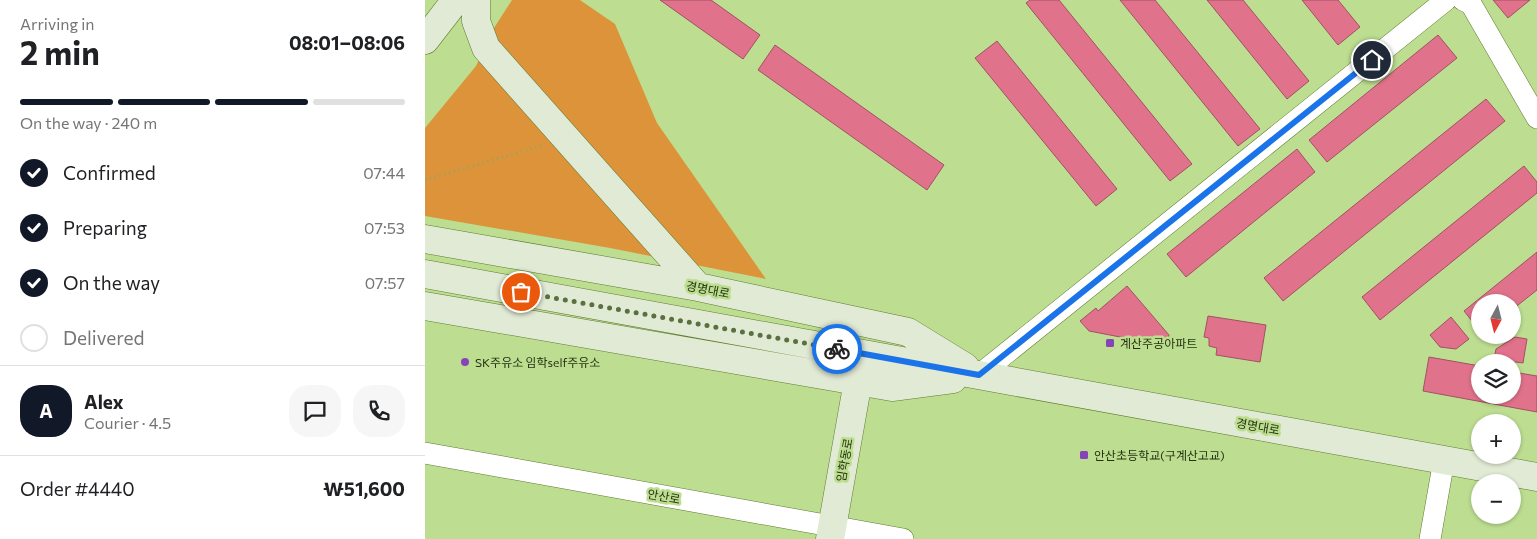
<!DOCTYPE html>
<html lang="en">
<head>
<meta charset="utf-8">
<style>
  body { margin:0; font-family:Commissioner,"Noto Sans KR",sans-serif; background:#f6f6f6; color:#202124; height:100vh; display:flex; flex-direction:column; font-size:19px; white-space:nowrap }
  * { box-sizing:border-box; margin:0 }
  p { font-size:16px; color:#757577 }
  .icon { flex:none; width:28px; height:28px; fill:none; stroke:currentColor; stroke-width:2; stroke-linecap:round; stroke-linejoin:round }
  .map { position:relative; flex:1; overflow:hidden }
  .sheet { display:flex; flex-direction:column; background:#fff; width:425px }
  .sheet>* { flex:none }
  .needle { width:32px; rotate:187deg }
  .controls { position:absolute; left:1046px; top:294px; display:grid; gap:10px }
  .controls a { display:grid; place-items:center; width:50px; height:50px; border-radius:50%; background:#fff; box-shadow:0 1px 4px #0004; font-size:25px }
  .pin { position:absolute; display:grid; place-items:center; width:42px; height:42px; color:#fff; margin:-21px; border:2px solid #fff; border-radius:50%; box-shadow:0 1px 5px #0007 }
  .courier { position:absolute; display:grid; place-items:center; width:50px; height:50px; margin:-25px; border:4px solid #1a73e8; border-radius:50%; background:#fff; color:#222; box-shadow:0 1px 6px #0007 }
  .head em { font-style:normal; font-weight:700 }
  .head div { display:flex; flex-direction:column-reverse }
  .head { display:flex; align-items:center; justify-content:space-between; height:85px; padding:0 20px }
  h1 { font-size:32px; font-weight:700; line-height:38px }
  .bar { display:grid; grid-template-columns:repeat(4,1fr); gap:8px 5px; align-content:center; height:60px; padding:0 20px }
  .bar i { height:6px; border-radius:4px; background:#e0e0e0 }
  .bar .selected { background:#111827 }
  .bar p { grid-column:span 4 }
  .line { display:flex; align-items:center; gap:12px; padding:0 20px; border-top:1px solid #e0e0e0 }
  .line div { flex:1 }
  .round { display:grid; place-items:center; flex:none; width:52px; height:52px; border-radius:20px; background:#f6f6f6 }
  ol { padding:0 20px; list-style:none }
  li { display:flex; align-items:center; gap:15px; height:55px }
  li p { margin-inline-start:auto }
  li .icon { padding:5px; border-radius:50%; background:#111827; color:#fff; stroke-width:4 }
  li:last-child { color:#757577 }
  li i { width:28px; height:28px; border:2px solid #e0e0e0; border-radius:50% }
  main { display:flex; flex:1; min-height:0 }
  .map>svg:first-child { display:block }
  .green { fill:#dd9339 }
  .building { fill:#e1728b; stroke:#a15163 }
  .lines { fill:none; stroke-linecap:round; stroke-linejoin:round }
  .street-casing { stroke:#5f7b30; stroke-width:22 }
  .secondary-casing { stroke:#5f7b30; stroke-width:29 }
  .path { stroke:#8ca767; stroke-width:3; stroke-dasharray:1 4; stroke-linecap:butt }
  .street { stroke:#fff; stroke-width:21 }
  .secondary { stroke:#e1ead4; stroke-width:28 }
  .done { stroke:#5b6f3f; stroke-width:5; stroke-dasharray:0 9 }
  .route { stroke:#1a73e8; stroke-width:6 }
  .poi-dot { fill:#8544b8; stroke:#bdde90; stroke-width:2 }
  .labels { text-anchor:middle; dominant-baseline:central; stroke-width:5; stroke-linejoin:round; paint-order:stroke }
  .street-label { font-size:12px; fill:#263313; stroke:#bdde90 }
  .poi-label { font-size:12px; fill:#263313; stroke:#bdde90; text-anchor:start }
</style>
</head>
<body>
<main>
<section class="sheet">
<div class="head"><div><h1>2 min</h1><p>Arriving in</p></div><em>08:01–08:06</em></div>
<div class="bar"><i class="selected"></i><i class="selected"></i><i class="selected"></i><i></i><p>On the way · 240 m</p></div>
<ol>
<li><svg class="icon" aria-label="check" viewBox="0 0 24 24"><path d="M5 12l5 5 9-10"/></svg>Confirmed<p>07:44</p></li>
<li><svg class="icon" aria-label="check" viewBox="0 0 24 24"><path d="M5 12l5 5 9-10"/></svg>Preparing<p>07:53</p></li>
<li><svg class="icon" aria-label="check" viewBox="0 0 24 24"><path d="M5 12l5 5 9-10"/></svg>On the way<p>07:57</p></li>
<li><i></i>Delivered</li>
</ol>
<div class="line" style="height:90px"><b class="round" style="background:#111827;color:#fff">A</b><div><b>Alex</b><p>Courier · 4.5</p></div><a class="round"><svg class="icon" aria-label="chat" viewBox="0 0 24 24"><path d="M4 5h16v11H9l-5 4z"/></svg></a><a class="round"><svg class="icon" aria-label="phone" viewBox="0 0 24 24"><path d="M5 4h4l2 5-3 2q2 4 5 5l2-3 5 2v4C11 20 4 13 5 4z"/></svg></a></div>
<div class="line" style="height:65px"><div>Order #4440</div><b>₩51,600</b></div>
</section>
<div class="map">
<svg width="1112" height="539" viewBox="0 0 1112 539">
  <rect width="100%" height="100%" fill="#bdde90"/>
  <path class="green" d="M87 0H155L190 24 232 123 341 279 185 248 0 216V128L51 66 69 28Z"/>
  <path class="building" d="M235 0H286L335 35 318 59Z
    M605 0H634L767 164 745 181 601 3Z
    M695 0H730L835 129 813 146Z
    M782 0H818L884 81 862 99Z
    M877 0H913L935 27 913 45Z
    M1068 0H1105L1083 18Z
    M1013 35 1032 58 902 162 884 140Z
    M572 41 692 189 671 206 550 58Z
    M350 45 519 165 502 190 333 70Z
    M1061 99 1080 121 858 301 839 278Z
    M872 149 890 172 761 277 742 254Z
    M1099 166 1112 182V193L955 320 937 297Z
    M1112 252V290L1088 309V302H1055V331L1039 311Z
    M702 286 744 335 742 346 664 331 655 321 671 308 673 311Z
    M783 316 841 325 835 362 791 355 792 348 784 346V338L779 337Z
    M1026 317 1044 339 1031 349 1015 347 1005 335Z
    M1090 337 1102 339 1098 363 1069 359 1071 349Z
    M1004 357 1055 366V395H1088V372L1112 376V412L998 391Z"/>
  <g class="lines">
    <g class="street-casing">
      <path id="street" d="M1038 0 1046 4 1112 118
        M554 375 1021 0
        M0 453 478 539
        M1005 539 1019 460"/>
    </g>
    <g class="secondary-casing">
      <path id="secondary" d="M51 0V21L61 48 273 287
        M0 40 31 0
        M0 239 273 287 483 332 540 367
        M0 274 1112 477
        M0 306 467 387 528 379
        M405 539 433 381"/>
    </g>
    <path class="path" d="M0 180 119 145"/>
    <use href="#street" class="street"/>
    <use href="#secondary" class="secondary"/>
  </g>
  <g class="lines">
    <path class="done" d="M96 292 412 349"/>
    <path class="route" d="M412 349 554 375 947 60"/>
  </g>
  <g class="poi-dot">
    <rect x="680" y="338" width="10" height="10" rx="2.5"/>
    <circle cx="40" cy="362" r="5"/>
    <rect x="654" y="450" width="10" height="10" rx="2.5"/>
  </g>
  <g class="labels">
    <g class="street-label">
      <text transform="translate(283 289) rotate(11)">경명대로</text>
      <text transform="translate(833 426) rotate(10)">경명대로</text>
      <text transform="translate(419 460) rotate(-80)">임학동로</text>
      <text transform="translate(239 496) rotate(10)">안산로</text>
    </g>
    <g class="poi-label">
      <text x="695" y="343">계산주공아파트</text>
      <text x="50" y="362">SK주유소 임학self주유소</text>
      <text x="669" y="455">안산초등학교(구계산고교)</text>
    </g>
  </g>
</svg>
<div class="controls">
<a><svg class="needle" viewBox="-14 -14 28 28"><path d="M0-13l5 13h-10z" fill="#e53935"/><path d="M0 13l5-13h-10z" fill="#757577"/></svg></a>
<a><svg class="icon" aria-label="layers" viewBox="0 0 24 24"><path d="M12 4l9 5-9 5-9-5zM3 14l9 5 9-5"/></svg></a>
<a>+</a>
<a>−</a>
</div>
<div class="pin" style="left:96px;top:292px;background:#ea580c"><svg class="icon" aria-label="bag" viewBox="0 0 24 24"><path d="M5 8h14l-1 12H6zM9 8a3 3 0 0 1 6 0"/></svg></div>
<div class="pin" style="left:947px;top:60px;background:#1f2937"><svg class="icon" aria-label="home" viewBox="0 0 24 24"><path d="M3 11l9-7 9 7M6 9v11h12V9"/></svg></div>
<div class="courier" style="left:412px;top:349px"><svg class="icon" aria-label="bike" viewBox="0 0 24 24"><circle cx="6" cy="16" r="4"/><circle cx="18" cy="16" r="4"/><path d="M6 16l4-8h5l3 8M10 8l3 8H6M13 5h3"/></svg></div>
</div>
</main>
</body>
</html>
